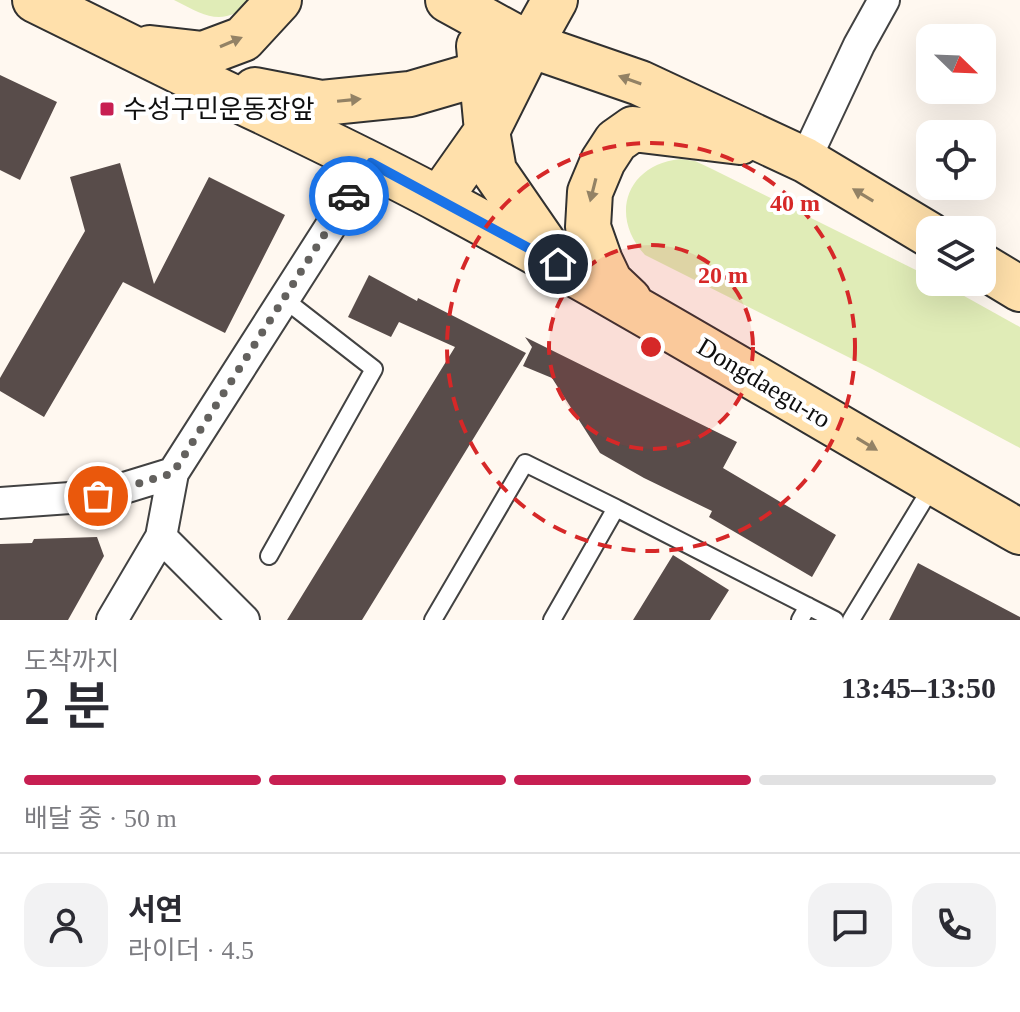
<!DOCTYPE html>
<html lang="ko">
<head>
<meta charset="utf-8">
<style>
  body { margin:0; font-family:"Times New Roman","Noto Sans KR",serif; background:#f2f2f3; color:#2b2b33; height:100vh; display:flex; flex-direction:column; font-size:30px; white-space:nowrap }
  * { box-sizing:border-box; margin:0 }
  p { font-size:26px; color:#7c7c81 }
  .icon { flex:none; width:44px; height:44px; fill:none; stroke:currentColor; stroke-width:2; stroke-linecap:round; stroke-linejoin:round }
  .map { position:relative; height:620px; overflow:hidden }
  .sheet { display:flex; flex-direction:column; background:#fff; flex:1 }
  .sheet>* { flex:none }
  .needle { width:52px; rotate:113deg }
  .controls { position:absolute; left:916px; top:24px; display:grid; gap:16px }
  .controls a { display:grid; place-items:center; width:80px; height:80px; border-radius:16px; background:#fff; box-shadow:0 8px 32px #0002; font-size:40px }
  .pin { position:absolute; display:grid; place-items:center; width:68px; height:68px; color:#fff; margin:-34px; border:4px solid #fff; border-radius:50%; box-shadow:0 2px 8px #0007 }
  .courier { position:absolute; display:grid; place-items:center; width:80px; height:80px; margin:-40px; border:6px solid #1a73e8; border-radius:50%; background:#fff; color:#222; box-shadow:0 2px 10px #0007 }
  .overview em { font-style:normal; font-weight:600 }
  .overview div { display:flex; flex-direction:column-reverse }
  .overview { display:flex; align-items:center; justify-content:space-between; height:136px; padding:0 24px }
  h1 { font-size:52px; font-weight:600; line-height:60px }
  .bar { display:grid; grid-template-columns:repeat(4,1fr); gap:12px 8px; align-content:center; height:96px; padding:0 24px }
  .bar i { height:10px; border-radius:6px; background:#e1e1e2 }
  .bar .selected { background:#c71f52 }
  .bar p { grid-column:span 4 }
  .line { display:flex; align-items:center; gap:20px; padding:0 24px; border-top:2px solid #e1e1e2 }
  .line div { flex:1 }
  .round { display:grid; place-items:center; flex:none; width:84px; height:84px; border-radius:24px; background:#f2f2f3 }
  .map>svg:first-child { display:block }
  .green { fill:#e0ecb7 }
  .building { fill:#584c4a }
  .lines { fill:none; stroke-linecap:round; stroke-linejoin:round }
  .service-casing { stroke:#424242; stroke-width:20 }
  .minor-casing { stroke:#424242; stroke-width:34 }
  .secondary-casing { stroke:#313131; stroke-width:48 }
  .service { stroke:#fff; stroke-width:16 }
  .minor { stroke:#fff; stroke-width:30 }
  .secondary { stroke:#ffe0ab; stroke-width:44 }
  .oneway { fill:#938265 }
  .done { stroke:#63615e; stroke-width:8; stroke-dasharray:0 14.4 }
  .route { stroke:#1a73e8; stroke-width:10 }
  .ring { fill:none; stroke:#d62828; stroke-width:4; stroke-dasharray:14 10 }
  .poi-dot { fill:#c71f52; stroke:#fff; stroke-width:3 }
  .labels { text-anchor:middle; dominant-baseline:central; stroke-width:8; stroke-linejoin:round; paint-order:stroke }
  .poi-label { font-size:26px; fill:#0f0f0f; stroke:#fff; text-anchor:start }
  .street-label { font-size:26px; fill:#0f0f0f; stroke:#fff }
  .centre { fill:#d62828; stroke:#fff; stroke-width:4 }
  .ring-label { font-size:24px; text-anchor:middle; font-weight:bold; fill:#d62828; stroke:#fff; stroke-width:8; stroke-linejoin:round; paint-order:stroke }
</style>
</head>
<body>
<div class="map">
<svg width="1020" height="620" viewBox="0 0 1020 620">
  <rect width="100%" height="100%" fill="#fff8f0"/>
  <path class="green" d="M174 0H256C222 27 209 18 174 0Z
    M680 159 695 161 710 168 930 277V282H939L1020 327V448L872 369 645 255C609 216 626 165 680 159Z"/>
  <path class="building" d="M0 75 57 102 20 180 0 170Z
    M120 163 154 284 209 177 285 215 225 333 123 282 44 417 0 391V378L85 231 70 177Z
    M369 275 417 301 418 298 526 353 362 620H287L455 347 399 322 391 337 348 317Z
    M525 337 737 442 723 468 836 535 812 577 709 517 712 511 644 478 600 453 552 378 523 366 532 347Z
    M97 537 104 556 68 620H0V544L32 543 34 539Z
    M673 555 729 590 710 620H633Z
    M918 563 1020 617V620H889Z"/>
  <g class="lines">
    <g class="service-casing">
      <path id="service" d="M269 556 374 369 284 299
        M433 620 525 463 616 508
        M552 620 616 508 835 620
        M800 620 808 606
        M851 620 933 485"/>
    </g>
    <g class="minor-casing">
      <path id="minor" d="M805 160 859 45 884 0
        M0 503 98 496 173 473
        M161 537 244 620
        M112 620 161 537 173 473 371 163"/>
    </g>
    <g class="secondary-casing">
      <path id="secondary" d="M35 0C88 26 140 52 193 78 276 118 360 157 442 201 638 306 827 422 1020 532
        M448 0 530 45 640 83 805 160 930 235
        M479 46 487 131 494 171 554 258
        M150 48 203 54 243 39 279 0
        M255 90 322 103 410 94 482 73 530 45
        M439 199 487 131 530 45 555 0
        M982 266 1020 289
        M629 300 610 282 600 261 588 227 590 192 603 161 616 141 633 129 740 142"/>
    </g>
    <use href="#service" class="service"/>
    <use href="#minor" class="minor"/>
    <use href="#secondary" class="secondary"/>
  </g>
  <defs><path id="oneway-solid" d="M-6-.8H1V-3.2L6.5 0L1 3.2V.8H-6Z" transform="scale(2)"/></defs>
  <g class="oneway">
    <use href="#oneway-solid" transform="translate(231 42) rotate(-23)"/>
    <use href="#oneway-solid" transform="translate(630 80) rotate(-160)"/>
    <use href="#oneway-solid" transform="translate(349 100) rotate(-6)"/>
    <use href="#oneway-solid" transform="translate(593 190) rotate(104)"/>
    <use href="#oneway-solid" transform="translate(863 195) rotate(-149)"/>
    <use href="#oneway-solid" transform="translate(867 444) rotate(31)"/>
  </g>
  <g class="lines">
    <path class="done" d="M98 496 173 473 349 196"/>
    <path class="route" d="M349 196 371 163 558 264"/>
  </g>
  <circle cx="651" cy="347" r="102" fill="#d62828" fill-opacity=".12"/>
  <g class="ring">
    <circle cx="651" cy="347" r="102"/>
    <circle cx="651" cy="347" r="204"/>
  </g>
  <rect class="poi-dot" x="99" y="101" width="16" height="16" rx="4"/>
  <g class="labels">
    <g class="poi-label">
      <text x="123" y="109">수성구민운동장앞</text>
    </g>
    <g class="street-label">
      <text transform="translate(764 383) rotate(31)">Dongdaegu-ro</text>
    </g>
  </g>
  <circle cx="651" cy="347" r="12" class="centre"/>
  <g class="ring-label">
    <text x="795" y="211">40 m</text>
    <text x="723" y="283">20 m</text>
  </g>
</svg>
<div class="controls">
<a><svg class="needle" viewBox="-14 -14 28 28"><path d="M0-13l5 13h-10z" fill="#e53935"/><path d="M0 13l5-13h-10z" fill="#7c7c81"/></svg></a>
<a><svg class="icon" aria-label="locate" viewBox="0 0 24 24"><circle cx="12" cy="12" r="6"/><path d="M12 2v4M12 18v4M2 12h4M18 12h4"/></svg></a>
<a><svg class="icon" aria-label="layers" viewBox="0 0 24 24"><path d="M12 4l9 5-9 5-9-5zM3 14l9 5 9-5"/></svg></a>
</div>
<div class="pin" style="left:98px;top:496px;background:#ea580c"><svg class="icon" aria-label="bag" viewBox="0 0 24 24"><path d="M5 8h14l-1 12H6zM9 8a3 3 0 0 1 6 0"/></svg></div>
<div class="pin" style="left:558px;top:264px;background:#1f2937"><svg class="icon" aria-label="home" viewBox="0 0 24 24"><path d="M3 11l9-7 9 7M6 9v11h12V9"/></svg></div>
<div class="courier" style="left:349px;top:196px"><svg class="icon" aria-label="car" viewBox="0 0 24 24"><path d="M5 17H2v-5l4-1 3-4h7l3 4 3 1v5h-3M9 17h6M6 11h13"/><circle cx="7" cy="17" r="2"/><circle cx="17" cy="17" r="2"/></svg></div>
</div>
<section class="sheet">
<div class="overview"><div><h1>2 분</h1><p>도착까지</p></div><em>13:45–13:50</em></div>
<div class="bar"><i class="selected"></i><i class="selected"></i><i class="selected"></i><i></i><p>배달 중 · 50 m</p></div>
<div class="line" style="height:144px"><a class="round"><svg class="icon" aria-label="person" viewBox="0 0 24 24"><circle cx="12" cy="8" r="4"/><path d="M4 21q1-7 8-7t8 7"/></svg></a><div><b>서연</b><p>라이더 · 4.5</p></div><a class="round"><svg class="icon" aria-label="chat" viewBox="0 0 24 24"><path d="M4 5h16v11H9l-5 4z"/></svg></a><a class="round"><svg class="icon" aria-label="phone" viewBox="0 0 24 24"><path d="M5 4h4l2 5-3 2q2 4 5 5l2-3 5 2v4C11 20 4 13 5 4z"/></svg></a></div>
</section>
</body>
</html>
